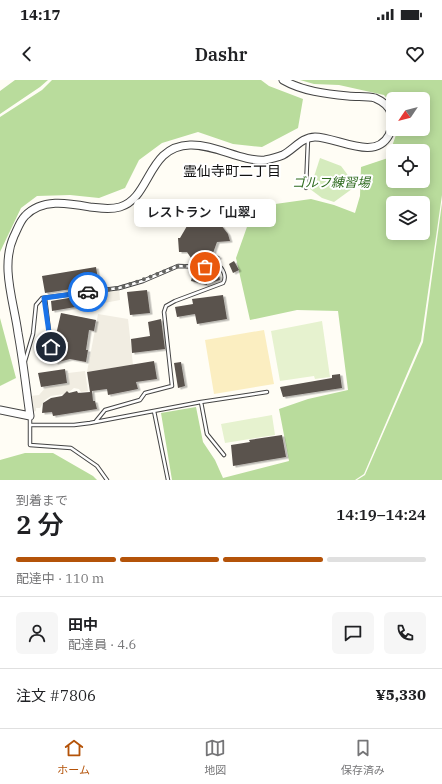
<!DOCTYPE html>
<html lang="ja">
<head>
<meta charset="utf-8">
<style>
  body { margin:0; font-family:"IBM Plex Serif","Noto Sans JP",serif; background:#f6f6f6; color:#202124; height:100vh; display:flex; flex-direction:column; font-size:15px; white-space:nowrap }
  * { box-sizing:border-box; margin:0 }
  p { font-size:13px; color:#757577 }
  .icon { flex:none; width:22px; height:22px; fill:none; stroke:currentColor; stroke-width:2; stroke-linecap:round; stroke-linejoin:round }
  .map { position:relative; height:400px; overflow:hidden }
  .drawer { display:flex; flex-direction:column; background:#fff; flex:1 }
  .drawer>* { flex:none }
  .needle { width:26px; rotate:235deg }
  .fabs { position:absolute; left:386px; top:12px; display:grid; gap:8px }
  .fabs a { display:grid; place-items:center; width:44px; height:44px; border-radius:6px; background:#fff; box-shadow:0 2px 10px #0003; font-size:20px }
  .pin { position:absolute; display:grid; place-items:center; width:34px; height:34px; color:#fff; margin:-17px; border:2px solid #fff; border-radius:50%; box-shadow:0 1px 4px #0007 }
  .courier { position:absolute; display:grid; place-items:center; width:40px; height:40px; margin:-20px; border:3px solid #1a73e8; border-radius:50%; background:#fff; color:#222; box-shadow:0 1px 5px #0007 }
  .bubble { position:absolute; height:28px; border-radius:6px; background:#fff; box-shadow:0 2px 10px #0003; font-size:13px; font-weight:600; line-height:28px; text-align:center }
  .headline em { font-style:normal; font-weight:600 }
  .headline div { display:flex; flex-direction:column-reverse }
  .headline { display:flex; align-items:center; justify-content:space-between; height:68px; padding:0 16px }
  h1 { font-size:26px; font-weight:600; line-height:30px }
  .bar { display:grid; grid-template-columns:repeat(4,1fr); gap:6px 4px; align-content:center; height:48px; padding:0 16px }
  .bar i { height:5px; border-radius:3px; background:#e0e0e0 }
  .bar .on { background:#b45309 }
  .bar p { grid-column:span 4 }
  .line { display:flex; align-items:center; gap:10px; padding:0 16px; border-top:1px solid #e0e0e0 }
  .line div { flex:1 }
  .round { display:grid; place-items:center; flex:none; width:42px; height:42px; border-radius:6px; background:#f6f6f6 }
  .status { display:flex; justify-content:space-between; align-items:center; height:28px; padding:0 20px; background:#fff; direction:ltr }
  .status svg { height:11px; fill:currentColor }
  header { display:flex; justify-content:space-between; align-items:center; height:52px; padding:0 16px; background:#fff; font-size:18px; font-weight:600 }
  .menu { display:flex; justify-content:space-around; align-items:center; height:56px; border-top:1px solid #e0e0e0; background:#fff; font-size:11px; color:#757577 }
  .menu a { display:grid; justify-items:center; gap:2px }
  .menu .on { color:#b45309 }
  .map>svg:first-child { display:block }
  .green { fill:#d5ebbd }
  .forest { fill:#b9dc9c; fill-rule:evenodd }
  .sand { fill:#fbeec1 }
  .pitch { fill:#e6f2cf }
  .plaza { fill:#f1ede2 }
  .building { fill:#5a524d; filter:url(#shadow) }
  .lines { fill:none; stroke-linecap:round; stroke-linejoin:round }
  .service-casing { stroke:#444; stroke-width:4.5 }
  .tertiary-casing { stroke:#444; stroke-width:9 }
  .service { stroke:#fff; stroke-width:2.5 }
  .tertiary { stroke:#fff; stroke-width:7 }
  .done { stroke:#646461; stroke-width:4; stroke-dasharray:0 7.2 }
  .route { stroke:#1a73e8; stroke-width:5 }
  .labels { text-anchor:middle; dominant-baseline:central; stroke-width:4; stroke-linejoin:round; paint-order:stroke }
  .park-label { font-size:13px; font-style:italic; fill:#2f6b1f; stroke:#fff }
  .neighbourhood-label { font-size:14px; fill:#111; stroke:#fff }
</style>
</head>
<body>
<div class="status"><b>14:17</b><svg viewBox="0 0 49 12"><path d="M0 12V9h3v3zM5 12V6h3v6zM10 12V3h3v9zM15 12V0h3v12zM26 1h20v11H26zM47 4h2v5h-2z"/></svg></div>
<header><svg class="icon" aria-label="back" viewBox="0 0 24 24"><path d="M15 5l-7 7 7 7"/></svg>Dashr<svg class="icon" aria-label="heart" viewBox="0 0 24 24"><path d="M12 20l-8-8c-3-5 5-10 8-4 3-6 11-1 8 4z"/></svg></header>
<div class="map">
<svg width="442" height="400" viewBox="0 0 442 400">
  <defs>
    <filter id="shadow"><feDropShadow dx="2.5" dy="1.5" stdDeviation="0" flood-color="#0004"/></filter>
  </defs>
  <rect width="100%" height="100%" fill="#fffdf5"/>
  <path class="green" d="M320 78 341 86 356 106 334 122 322 118 310 109Z"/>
  <path class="forest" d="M15 0H48L40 7 0 34V11Z
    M52 0H261L269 6 303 19 298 48 262 67 233 64 198 52 162 63 139 80 125 108 99 118 70 115 37 116 21 128 0 172V37L42 10Z
    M300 0H442V115L421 261 364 394 355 400H172L161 333 196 327 203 362 215 380 223 398 289 381 279 329 308 319 348 310 338 231 297 230 250 240 236 178 254 127 311 119 334 125 355 133 360 116 361 87 388 78 398 49H423V19H393V26L384 15 339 5 314 4ZM393 71H423V101H393ZM393 123H423V153H393Z
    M442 123V400H357L365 395 423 262Z
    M0 238 16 298 0 306Z
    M25 373H53L93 396 97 400H0V380Z"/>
  <path class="sand" d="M264 250 274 304 214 314 205 260Z"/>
  <path class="pitch" d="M322 241 330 297 315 299 314 296 280 301 271 251Z
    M272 335 275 355 225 363 221 344Z"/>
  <path class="plaza" d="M119 208 120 220 99 224V211Z
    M98 234 128 239 133 285 87 292Z
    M85 291 88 311 81 312 79 309 74 308 69 312 67 311 64 314 51 316 45 320 40 328H36V331L33 332 30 316 39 315 46 307 69 304 68 293Z"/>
  <path class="building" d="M204 138 216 141 221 145 228 154 230 161 217 162 213 173 220 177 211 183 200 184 193 181 187 172H179L178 158H180L187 146 192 142Z
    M234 181 239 190 233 193 229 184Z
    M96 187 99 205 45 213 42 196Z
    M207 192 216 193V196L219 195 220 200 207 204V205L191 201 192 197 196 198 197 194Z
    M147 210 150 233 130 235 127 212Z
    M92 214 93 224 52 231 51 221Z
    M223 215 227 239 197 244 195 234 177 237 175 227 193 224 192 219Z
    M61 233 96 240 94 251 89 250 86 270H88L86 282 70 279 55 283 53 272 66 270 68 262 55 259Z
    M161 239 165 269 132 273 131 259 150 256 148 242Z
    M154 281 157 299 136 302 138 309 108 315 107 309 92 311 93 321H95L97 329 53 336 52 332 42 333 43 323 51 318 62 316 67 311 69 313 77 311 78 313 90 312 87 292Z
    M181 282 185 306 178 308 174 283Z
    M65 289 67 303 41 307 38 293Z
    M340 294 342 308 283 317 280 307 332 298V295Z
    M282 355 286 377 233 386 231 365 250 362 249 360Z"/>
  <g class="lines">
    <g class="service-casing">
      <path id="service" d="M306 108 308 59
        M45 218 51 267 60 266
        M25 281 33 254 36 225 42 218 119 208 143 201 178 186 205 187 217 184C223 188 227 197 223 203L175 221 166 226 164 232 172 306 145 313 140 320 105 330 96 341
        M201 322 207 354 224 375
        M154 331 168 400
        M30 336V345H74L90 343 201 322 267 312
        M30 345V365L71 368 97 386 107 400"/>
    </g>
    <g class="tertiary-casing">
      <path id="tertiary" d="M0 330 30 336C26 308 23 280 18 253 14 222 0 186 14 156 17 150 20 141 25 136 42 118 68 123 90 127 100 128 109 130 120 127 151 118 147 66 190 65 215 64 242 82 265 80 270 79 278 77 283 75 294 69 302 57 315 57 337 57 375 82 389 55 392 48 394 41 391 33 389 26 382 21 375 18 367 16 357 17 348 16 326 14 302 11 283 0"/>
    </g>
    <use href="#service" class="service"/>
    <use href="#tertiary" class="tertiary"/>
  </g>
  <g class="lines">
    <path class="done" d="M88 212 119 208 142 200 178 186H195L205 187"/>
    <path class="route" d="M51 267 44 218 88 212"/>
  </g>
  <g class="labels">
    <g class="park-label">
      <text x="331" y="102">ゴルフ練習場</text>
    </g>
    <g class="neighbourhood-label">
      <text x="232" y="91">霊仙寺町二丁目</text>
    </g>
  </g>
</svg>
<div class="fabs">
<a><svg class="needle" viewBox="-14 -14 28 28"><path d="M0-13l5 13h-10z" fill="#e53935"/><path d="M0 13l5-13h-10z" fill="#757577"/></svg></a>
<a><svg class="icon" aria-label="locate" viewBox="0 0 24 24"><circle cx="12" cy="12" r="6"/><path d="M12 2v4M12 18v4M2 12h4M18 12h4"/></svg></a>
<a><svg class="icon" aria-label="layers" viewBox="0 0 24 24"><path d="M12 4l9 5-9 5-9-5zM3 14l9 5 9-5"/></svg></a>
</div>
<div class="pin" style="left:205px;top:187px;background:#ea580c"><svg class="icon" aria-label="bag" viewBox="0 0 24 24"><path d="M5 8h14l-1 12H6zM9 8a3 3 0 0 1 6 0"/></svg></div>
<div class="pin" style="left:51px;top:267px;background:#1f2937"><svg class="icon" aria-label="home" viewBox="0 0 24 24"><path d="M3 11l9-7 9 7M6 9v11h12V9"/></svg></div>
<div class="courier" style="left:88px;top:212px"><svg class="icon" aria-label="car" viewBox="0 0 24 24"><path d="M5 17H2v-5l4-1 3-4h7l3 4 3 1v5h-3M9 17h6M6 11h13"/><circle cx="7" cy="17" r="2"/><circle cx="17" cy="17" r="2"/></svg></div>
<div class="bubble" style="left:134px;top:119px;width:142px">レストラン「山翠」</div>
</div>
<section class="drawer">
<div class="headline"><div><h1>2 分</h1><p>到着まで</p></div><em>14:19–14:24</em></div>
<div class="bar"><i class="on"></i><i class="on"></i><i class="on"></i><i></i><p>配達中 · 110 m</p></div>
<div class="line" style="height:72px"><a class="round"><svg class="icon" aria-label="person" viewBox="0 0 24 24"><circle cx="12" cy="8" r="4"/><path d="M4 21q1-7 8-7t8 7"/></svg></a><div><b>田中</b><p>配達員 · 4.6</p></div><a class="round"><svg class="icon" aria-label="chat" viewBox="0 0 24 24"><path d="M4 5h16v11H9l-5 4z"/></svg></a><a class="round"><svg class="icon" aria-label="phone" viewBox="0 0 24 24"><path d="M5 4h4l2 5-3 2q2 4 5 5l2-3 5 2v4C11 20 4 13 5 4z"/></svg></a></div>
<div class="line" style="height:52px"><div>注文 #7806</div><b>¥5,330</b></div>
</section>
<nav class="menu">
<a class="on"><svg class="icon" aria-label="home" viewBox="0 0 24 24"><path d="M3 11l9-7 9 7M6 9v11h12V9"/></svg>ホーム</a>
<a><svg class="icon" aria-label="map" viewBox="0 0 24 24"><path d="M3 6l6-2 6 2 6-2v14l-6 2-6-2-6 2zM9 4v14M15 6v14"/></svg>地図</a>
<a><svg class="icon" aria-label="saved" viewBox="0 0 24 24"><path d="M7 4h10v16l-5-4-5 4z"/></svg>保存済み</a>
</nav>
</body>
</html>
